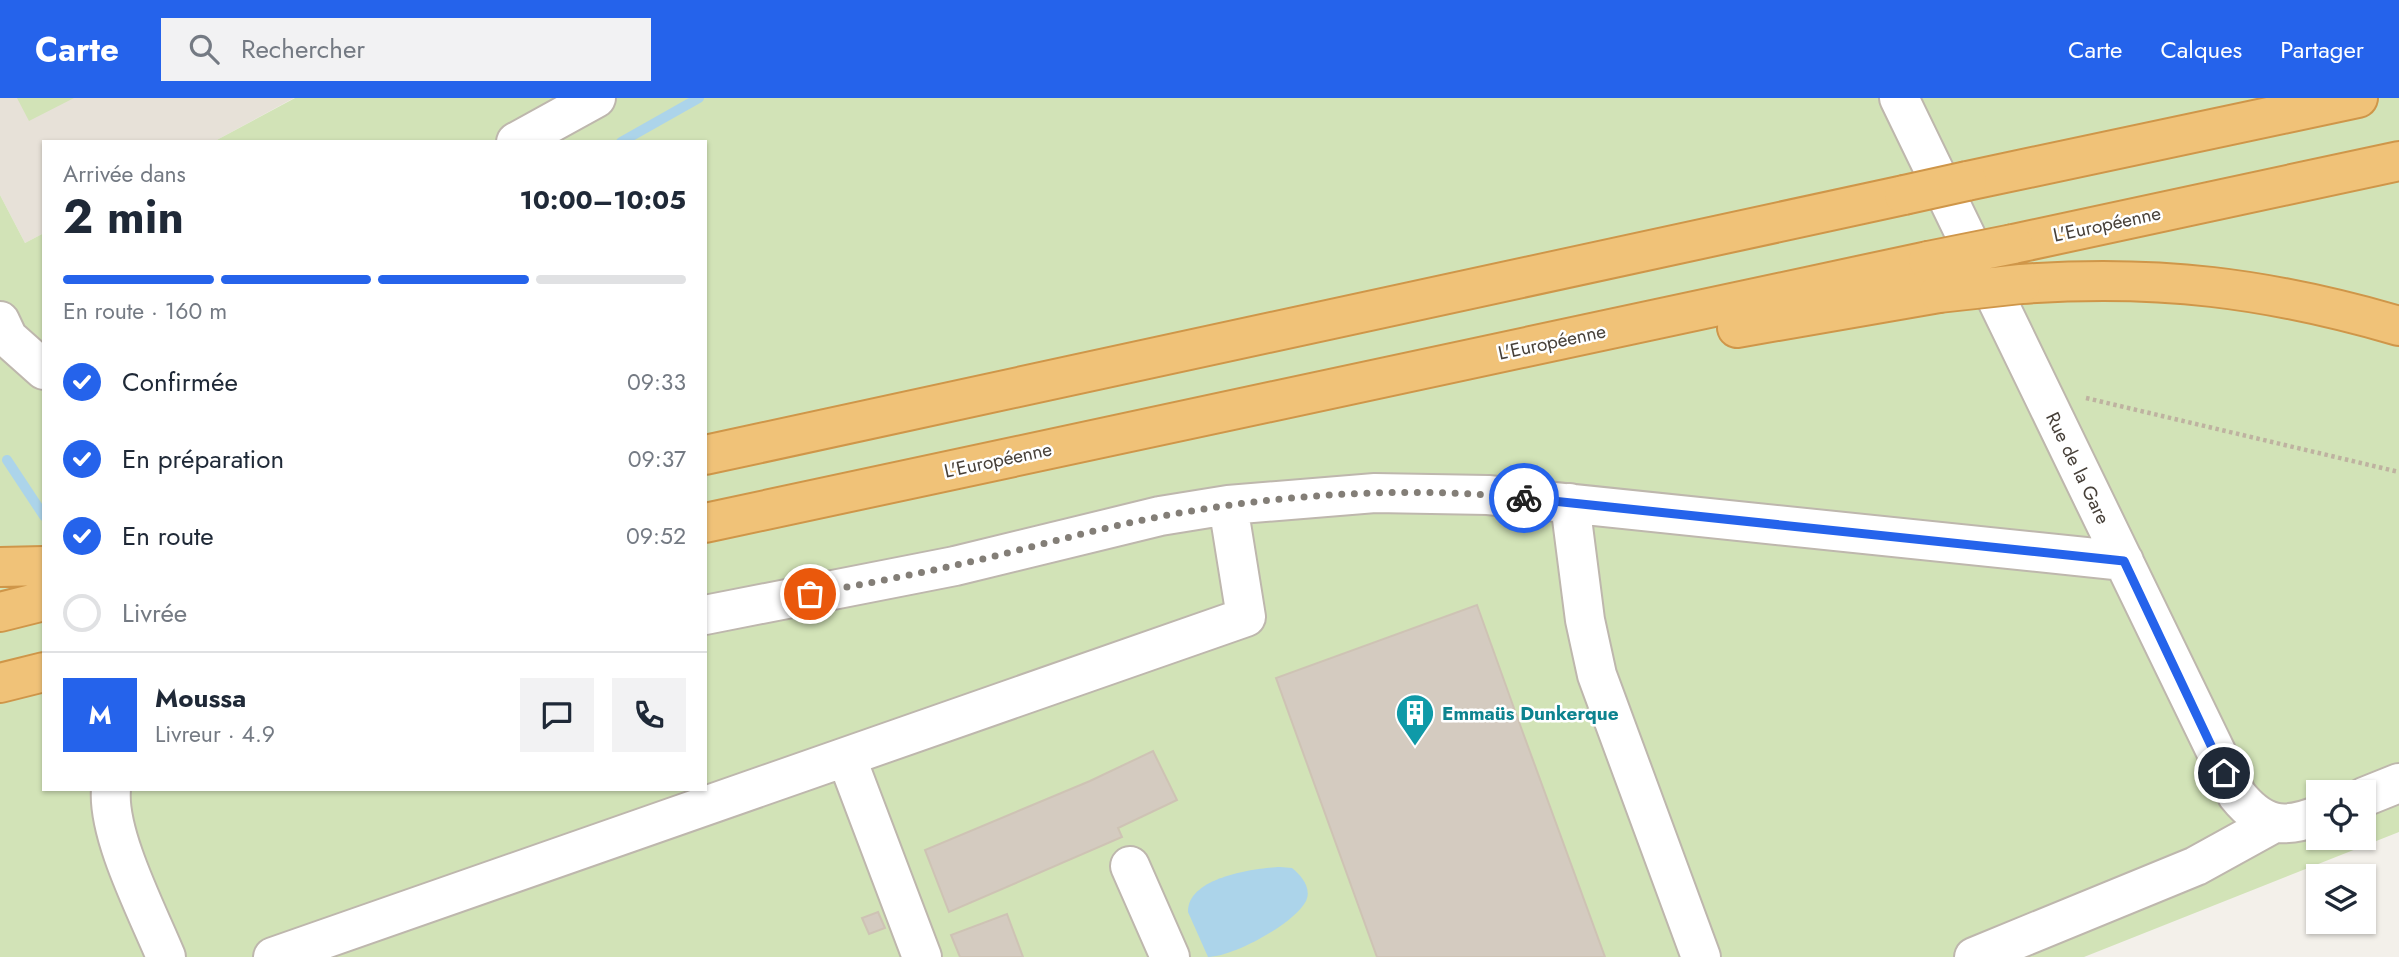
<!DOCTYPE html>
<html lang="fr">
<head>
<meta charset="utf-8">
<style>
  body { margin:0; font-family:Jost,sans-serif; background:#f2f2f3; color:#1f2937; height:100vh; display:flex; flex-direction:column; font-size:26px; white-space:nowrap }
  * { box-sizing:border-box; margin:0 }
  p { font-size:23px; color:#747a83 }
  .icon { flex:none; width:38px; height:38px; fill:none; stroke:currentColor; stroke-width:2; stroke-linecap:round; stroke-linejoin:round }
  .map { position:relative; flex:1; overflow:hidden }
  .drawer { position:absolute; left:42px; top:42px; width:665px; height:651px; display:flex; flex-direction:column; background:#fff; border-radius:0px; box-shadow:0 2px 5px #0004 }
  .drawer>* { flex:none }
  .buttons { position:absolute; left:2306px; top:682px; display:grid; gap:14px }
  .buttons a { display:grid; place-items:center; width:70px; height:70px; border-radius:0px; background:#fff; box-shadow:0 2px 5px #0004; font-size:35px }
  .pin { position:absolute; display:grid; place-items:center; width:60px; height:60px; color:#fff; margin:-30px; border:4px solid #fff; border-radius:50%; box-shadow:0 2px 7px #0007 }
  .courier { position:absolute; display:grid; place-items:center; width:70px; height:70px; margin:-35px; border:5px solid #2563eb; border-radius:50%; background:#fff; color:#222; box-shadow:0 2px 9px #0007 }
  .summary em { font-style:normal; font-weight:700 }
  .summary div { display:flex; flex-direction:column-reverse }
  .summary { display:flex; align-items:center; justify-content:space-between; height:119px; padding:0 21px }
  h1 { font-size:46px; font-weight:700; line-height:52px }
  .bar { display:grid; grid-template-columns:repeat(4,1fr); gap:10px 7px; align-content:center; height:84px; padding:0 21px }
  .bar i { height:9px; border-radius:5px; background:#e0e1e3 }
  .bar .on { background:#2563eb }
  .bar p { grid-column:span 4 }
  .line { display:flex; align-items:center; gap:18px; padding:0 21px; border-top:2px solid #e0e1e3 }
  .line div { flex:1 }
  .round { display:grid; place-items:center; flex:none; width:74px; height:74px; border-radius:0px; background:#f2f2f3 }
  ol { padding:0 21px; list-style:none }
  li { display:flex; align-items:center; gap:21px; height:77px }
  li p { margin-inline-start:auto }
  li .icon { padding:7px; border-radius:50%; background:#2563eb; color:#fff; stroke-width:4 }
  li:last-child { color:#747a83 }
  li i { width:38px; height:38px; border:4px solid #e0e1e3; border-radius:50% }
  header { display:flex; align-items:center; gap:42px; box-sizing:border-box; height:98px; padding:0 35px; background:#2563eb; color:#fff }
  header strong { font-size:33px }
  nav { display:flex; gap:38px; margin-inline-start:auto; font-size:24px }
  .search { width:490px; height:63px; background:#f2f2f3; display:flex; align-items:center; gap:18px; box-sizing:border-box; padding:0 24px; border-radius:0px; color:#747a83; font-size:26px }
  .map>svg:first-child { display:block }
  .residential { fill:#e7e1d8 }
  .green { fill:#d2e3b7; fill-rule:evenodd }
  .water { fill:#acd4ea }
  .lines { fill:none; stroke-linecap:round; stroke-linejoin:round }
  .stream { stroke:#acd4ea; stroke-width:10 }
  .building { fill:#d4cbc0; stroke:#cec3b4; stroke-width:2 }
  .minor-casing { stroke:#beb7ad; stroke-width:42 }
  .highway-casing { stroke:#cf9649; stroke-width:42 }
  .path { stroke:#beb2a0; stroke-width:4.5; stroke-dasharray:3.5 3.5; stroke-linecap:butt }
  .minor { stroke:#fff; stroke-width:38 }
  .highway { stroke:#f0c278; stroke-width:38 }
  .highway-bridge-casing { stroke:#cf9649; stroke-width:42; stroke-linecap:butt }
  .highway-bridge { stroke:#f0c278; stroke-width:38 }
  .done { stroke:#837e77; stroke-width:7; stroke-dasharray:0 12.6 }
  .route { stroke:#2563eb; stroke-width:9 }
  .labels { text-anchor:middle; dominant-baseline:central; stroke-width:5; stroke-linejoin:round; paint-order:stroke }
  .street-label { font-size:19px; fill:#474039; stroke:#fff }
  .culture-label { font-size:19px; font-weight:bold; fill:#0d838f; stroke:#fff; text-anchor:start }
</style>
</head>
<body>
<header>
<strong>Carte</strong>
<div class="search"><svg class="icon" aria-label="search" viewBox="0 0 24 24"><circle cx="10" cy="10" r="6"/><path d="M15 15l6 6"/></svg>Rechercher</div>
<nav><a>Carte</a><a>Calques</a><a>Partager</a></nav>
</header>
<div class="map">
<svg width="2399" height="859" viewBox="0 0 2399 859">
  <rect width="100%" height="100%" fill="#f3f0ea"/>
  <path class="residential" d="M0 0H294L213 44H44V135L25 145 0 97Z"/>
  <path class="green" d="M17 0H74L29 23Z
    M295 0H2399V734L2084 859H0V97L25 145 44 135V691H705V44H213ZM2319 695H2364V740H2319Z"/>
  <path class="water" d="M1280 769 1292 770C1301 777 1312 790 1306 803 1294 826 1233 859 1208 859L1188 814C1187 779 1256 770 1280 769Z"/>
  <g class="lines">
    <path class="stream" d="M621 44 699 0
      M7 362 44 418"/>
  </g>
  <path class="building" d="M1477 507 1515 613 1605 859H1377L1276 580Z
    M1153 653 1177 702 1118 730 1122 739 949 814 925 752 1090 683Z
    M878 814 885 830 869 836 862 820Z
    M1007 816 1023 859H960L951 837Z"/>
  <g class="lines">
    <g class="minor-casing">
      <path id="minor" d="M1899 0 2237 697C2262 728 2283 732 2319 717
        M516 44 596 0
        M0 223 8 240 44 272
        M1570 405 1585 522 1597 577 1701 859
        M705 517 955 468 1160 418 1228 407 1375 395 1488 397 2124 463
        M847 661 922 859
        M111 691C107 737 148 815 166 859
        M2364 699 2399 685
        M1130 768 1170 859
        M273 859 1246 519 1228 407
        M1974 859 2196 768 2274 725"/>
    </g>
    <g class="highway-casing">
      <path id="highway" d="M1967 83 2358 0
        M2013 146 2399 63
        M2021 186C2158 176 2268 190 2399 228
        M1737 230 1939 195
        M705 357 1904 97
        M705 425 1928 163
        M0 469 44 468
        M0 514 44 503
        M0 585 44 574"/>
    </g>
    <path class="path" d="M2086 300 2399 374"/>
    <use href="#minor" class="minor"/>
    <use href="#highway" class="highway"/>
    <g class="highway-bridge-casing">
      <path id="highway-bridge" d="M1904 97 1967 83
        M1928 163 2013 146
        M1939 195 2021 186"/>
    </g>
    <use href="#highway-bridge" class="highway-bridge"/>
  </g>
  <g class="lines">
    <path class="done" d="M810 496C858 487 908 478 956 467 1025 452 1093 431 1163 418 1281 396 1404 388 1524 400"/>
    <path class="route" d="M1524 400 2124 463 2224 675"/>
  </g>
  <defs>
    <g id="building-pin" transform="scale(2.0125)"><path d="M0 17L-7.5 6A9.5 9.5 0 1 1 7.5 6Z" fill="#0f9aa8" stroke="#fff"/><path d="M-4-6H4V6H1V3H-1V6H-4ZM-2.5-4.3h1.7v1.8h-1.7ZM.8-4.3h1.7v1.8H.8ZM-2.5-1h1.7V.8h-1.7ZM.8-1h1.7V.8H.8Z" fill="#fff"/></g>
  </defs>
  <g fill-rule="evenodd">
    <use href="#building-pin" x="1415" y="615"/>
  </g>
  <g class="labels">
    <g class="street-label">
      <text transform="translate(2107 126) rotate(-12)">L'Européenne</text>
      <text transform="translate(1552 244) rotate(-12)">L'Européenne</text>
      <text transform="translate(998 362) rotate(-12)">L'Européenne</text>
      <text transform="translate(2078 370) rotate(64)">Rue de la Gare</text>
    </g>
    <g class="culture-label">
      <text x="1442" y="615">Emmaüs Dunkerque</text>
    </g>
  </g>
</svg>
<div class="buttons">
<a><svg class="icon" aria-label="locate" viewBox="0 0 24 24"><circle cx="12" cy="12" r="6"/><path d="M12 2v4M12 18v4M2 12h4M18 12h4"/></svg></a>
<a><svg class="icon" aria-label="layers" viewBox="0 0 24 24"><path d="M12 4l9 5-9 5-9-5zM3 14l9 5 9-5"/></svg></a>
</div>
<div class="pin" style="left:810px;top:496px;background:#ea580c"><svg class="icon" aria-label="bag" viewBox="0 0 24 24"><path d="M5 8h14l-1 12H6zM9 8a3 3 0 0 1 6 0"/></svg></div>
<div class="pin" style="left:2224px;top:675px;background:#1f2937"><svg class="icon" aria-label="home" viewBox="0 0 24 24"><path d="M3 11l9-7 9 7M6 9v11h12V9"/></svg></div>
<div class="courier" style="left:1524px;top:400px"><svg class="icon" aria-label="bike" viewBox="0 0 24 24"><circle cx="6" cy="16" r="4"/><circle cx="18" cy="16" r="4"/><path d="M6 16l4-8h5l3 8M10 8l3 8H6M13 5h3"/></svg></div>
<section class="drawer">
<div class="summary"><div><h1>2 min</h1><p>Arrivée dans</p></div><em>10:00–10:05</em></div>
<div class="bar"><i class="on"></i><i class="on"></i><i class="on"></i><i></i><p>En route · 160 m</p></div>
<ol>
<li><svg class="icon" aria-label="check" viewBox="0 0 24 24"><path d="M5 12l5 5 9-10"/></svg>Confirmée<p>09:33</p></li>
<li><svg class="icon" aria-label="check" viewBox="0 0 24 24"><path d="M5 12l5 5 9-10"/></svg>En préparation<p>09:37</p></li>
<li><svg class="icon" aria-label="check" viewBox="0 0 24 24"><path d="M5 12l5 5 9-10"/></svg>En route<p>09:52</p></li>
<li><i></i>Livrée</li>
</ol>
<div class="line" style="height:126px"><b class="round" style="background:#2563eb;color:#fff">M</b><div><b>Moussa</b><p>Livreur · 4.9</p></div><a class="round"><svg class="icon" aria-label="chat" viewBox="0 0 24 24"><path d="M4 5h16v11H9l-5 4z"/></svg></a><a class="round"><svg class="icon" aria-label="phone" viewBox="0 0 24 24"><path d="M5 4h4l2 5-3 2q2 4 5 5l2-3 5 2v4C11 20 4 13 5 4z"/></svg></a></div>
</section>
</div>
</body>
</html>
